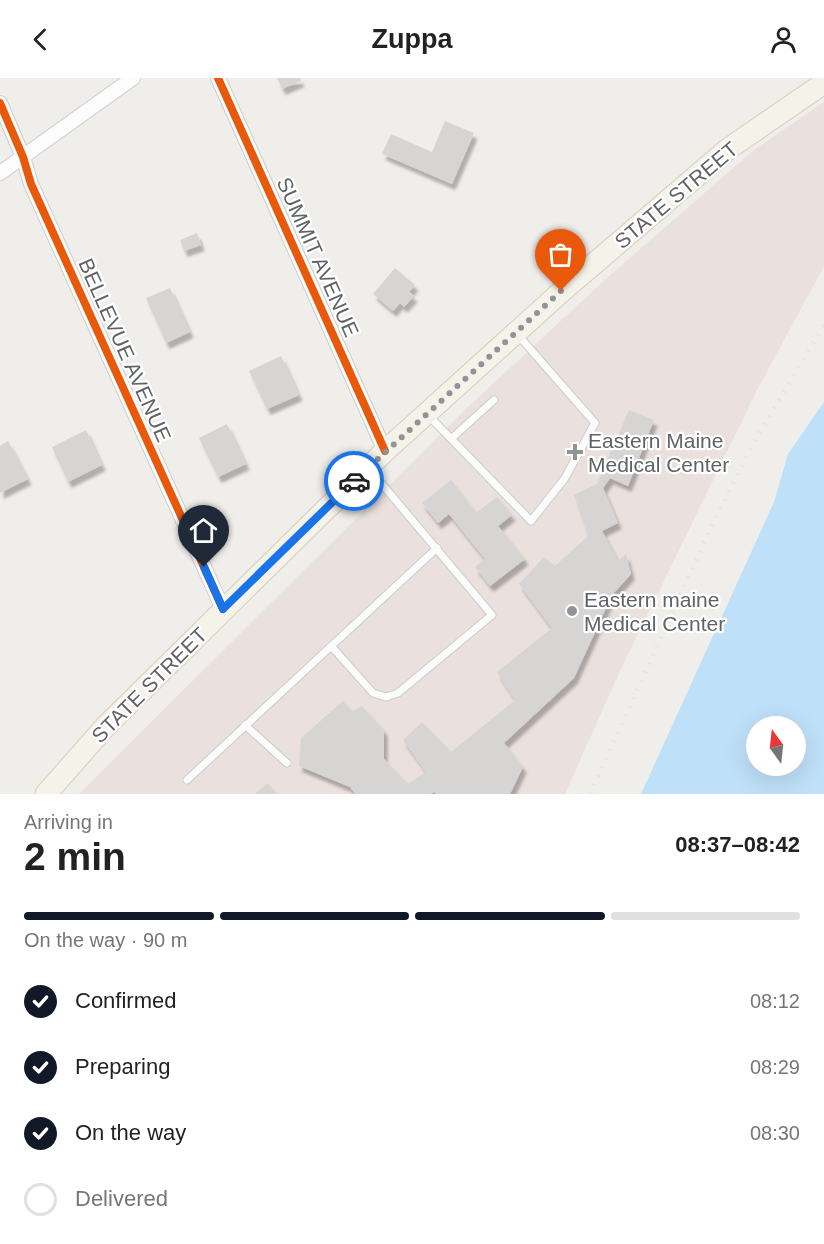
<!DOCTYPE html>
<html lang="en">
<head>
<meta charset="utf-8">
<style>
  body { margin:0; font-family:Helvetica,sans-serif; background:#f2f2f2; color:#222; height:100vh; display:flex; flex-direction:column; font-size:22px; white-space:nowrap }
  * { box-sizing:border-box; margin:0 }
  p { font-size:20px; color:#767676 }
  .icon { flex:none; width:33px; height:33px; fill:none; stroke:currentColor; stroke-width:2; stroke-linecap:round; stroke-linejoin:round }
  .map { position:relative; height:716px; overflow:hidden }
  .drawer { display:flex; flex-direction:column; background:#fff; flex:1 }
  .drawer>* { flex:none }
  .needle { width:39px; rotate:345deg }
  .controls { position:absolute; left:746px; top:638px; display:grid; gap:12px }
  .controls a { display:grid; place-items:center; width:60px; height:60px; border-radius:50%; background:#fff; box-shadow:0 6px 24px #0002; font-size:30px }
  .pin { position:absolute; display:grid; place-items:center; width:51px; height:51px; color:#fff; margin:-62px -26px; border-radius:50% 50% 50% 0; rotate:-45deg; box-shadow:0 0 6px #0007 }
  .pin .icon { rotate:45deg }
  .courier { position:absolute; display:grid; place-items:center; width:60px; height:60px; margin:-30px; border:4px solid #1a73e8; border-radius:50%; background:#fff; color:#222; box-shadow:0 2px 8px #0007 }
  .summary em { font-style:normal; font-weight:700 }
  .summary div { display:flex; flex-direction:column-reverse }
  .summary { display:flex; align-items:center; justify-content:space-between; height:102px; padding:0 24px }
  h1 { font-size:39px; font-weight:700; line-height:45px }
  .bar { display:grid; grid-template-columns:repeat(4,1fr); gap:9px 6px; align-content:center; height:72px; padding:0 24px }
  .bar i { height:8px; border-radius:4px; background:#e0e0e0 }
  .bar .on { background:#111827 }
  .bar p { grid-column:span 4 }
  ol { padding:0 24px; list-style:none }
  li { display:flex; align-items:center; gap:18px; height:66px }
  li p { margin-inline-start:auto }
  li .icon { padding:6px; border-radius:50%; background:#111827; color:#fff; stroke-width:4 }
  li:last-child { color:#767676 }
  li i { width:33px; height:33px; border:3px solid #e0e0e0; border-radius:50% }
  header { display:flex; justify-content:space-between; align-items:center; height:78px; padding:0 24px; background:#fff; font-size:27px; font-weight:700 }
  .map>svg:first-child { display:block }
  .medical { fill:#eae0de }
  .water { fill:#bfe0f9; fill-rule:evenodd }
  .building { fill:#d6d5d3; filter:url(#shadow) }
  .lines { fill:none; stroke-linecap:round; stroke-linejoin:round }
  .service-casing { stroke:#cbcccc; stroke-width:9 }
  .minor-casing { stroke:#cbcccc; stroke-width:16 }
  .primary-casing { stroke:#d7ceb8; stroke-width:23 }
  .service { stroke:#fdfcfc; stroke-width:7 }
  .minor { stroke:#fdfcfc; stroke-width:14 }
  .primary { stroke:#f4f2e9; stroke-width:21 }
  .rail { stroke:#e4e4e4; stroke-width:4.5; stroke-dasharray:1.5 8; stroke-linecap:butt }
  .cycleway-casing { stroke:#fff; stroke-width:11 }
  .cycleway { stroke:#e8590c; stroke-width:8 }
  .done { stroke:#919496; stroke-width:6; stroke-dasharray:0 10.8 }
  .route { stroke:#1a73e8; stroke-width:8 }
  .poi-dot { fill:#919496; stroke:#fff; stroke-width:2 }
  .labels { text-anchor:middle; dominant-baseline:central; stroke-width:4.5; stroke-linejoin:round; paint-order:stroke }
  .street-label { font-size:21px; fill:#5f6368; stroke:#fff }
  .poi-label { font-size:21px; fill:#5f6368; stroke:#fff; text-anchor:start }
</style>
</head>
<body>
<header><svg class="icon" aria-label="back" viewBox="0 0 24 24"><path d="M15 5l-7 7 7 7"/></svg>Zuppa<svg class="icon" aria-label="person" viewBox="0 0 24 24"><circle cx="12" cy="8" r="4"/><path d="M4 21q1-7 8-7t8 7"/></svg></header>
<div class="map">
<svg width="824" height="716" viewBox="0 0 824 716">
  <defs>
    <filter id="shadow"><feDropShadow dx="3.5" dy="6" stdDeviation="1.5" flood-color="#0004"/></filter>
  </defs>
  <rect width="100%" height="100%" fill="#efeeea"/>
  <path class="medical" d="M824 24V188L757 312 620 593 565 716H79L469 328 607 200 754 72Z"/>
  <path class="water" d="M824 324V716H641L774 424 788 376ZM756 648H795V687H756Z"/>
  <path class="building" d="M277 0H300L301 3 282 11Z
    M445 43 474 55 452 106 382 76 391 56 432 74Z
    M197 155 201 167 184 173 180 162Z
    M395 190 415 207 409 214 414 218 404 229 400 225 393 233 373 216Z
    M170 210 190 254 166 265 146 220Z
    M281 278 299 317 267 331 249 293Z
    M629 332 654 342 628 408 610 400 603 410 618 445 602 453 618 483 626 476 631 496 612 517 574 600 504 665 523 689 510 716H436L434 714 431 716H356L350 709 299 688 301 660 343 623 352 633 362 628 384 652V681L408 706 426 694 403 662 422 644 451 674 515 622 497 594 552 550 519 506 544 479 555 488 588 458 574 417 597 406Z
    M227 346 246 386 218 399 199 360Z
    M86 352 102 387 68 404 52 369Z
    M8 363 28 401 0 415V368Z
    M451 402 476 435 497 419 512 437 498 448 525 481 490 508 475 489 485 481 449 436 438 445 422 425Z
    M268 705 277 716H255Z"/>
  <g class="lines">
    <g class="service-casing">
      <path id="service" d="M428 337 531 443 565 400 595 345 518 257
        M452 360 494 322
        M332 569 373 615 386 619 398 615 492 537 371 393
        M245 647 287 685
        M187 702 437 470"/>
    </g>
    <g class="minor-casing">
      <path id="minor" d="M218 0 385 373
        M0 25 23 79 31 106 223 531
        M0 95 133 0"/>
    </g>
    <g class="primary-casing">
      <path id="primary" d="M46 716 105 649 385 373 561 214 728 71 824 5"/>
    </g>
    <use href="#service" class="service"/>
    <use href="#minor" class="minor"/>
    <use href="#primary" class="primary"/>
    <path class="rail" d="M590 716 714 443 752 367 824 247"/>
    <g class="cycleway-casing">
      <path id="cycleway" d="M218 0 385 373
        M0 25 23 79 31 106 223 531"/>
    </g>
    <use href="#cycleway" class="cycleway"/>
  </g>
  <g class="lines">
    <path class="done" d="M354 403 561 213"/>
    <path class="route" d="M204 489 223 531 354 403"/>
  </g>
  <g class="poi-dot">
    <path d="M572 365h6v6h6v6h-6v6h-6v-6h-6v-6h6z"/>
    <circle cx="572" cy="533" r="6"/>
  </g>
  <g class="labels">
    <g class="street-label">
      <text transform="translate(676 117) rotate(-40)">STATE STREET</text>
      <text transform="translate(318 179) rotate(66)">SUMMIT AVENUE</text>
      <text transform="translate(125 272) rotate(66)">BELLEVUE AVENUE</text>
      <text transform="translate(149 607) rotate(-45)">STATE STREET</text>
    </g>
    <g class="poi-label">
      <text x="588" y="362">Eastern Maine<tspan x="588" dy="24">Medical Center</tspan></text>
      <text x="584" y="521">Eastern maine<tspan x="584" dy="24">Medical Center</tspan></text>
    </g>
  </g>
</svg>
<div class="controls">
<a><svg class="needle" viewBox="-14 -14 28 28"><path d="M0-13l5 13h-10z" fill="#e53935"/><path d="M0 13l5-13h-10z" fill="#767676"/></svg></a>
</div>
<div class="pin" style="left:561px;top:213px;background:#ea580c"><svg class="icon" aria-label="bag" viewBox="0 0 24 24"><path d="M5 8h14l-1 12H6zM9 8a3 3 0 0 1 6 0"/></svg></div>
<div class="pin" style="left:204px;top:489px;background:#1f2937"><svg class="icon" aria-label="home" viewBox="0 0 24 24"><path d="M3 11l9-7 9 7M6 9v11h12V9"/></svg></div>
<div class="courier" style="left:354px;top:403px"><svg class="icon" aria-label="car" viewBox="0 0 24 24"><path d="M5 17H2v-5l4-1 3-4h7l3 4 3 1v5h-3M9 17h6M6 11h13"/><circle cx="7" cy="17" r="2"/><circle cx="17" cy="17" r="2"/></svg></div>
</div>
<section class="drawer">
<div class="summary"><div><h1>2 min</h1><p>Arriving in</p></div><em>08:37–08:42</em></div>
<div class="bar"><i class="on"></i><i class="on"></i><i class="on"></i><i></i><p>On the way · 90 m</p></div>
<ol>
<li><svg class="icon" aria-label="check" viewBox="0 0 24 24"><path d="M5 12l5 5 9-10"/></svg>Confirmed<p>08:12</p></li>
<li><svg class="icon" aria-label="check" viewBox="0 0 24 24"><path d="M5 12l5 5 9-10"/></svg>Preparing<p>08:29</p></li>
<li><svg class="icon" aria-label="check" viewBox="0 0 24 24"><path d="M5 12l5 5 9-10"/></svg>On the way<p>08:30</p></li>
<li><i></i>Delivered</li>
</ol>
</section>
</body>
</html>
